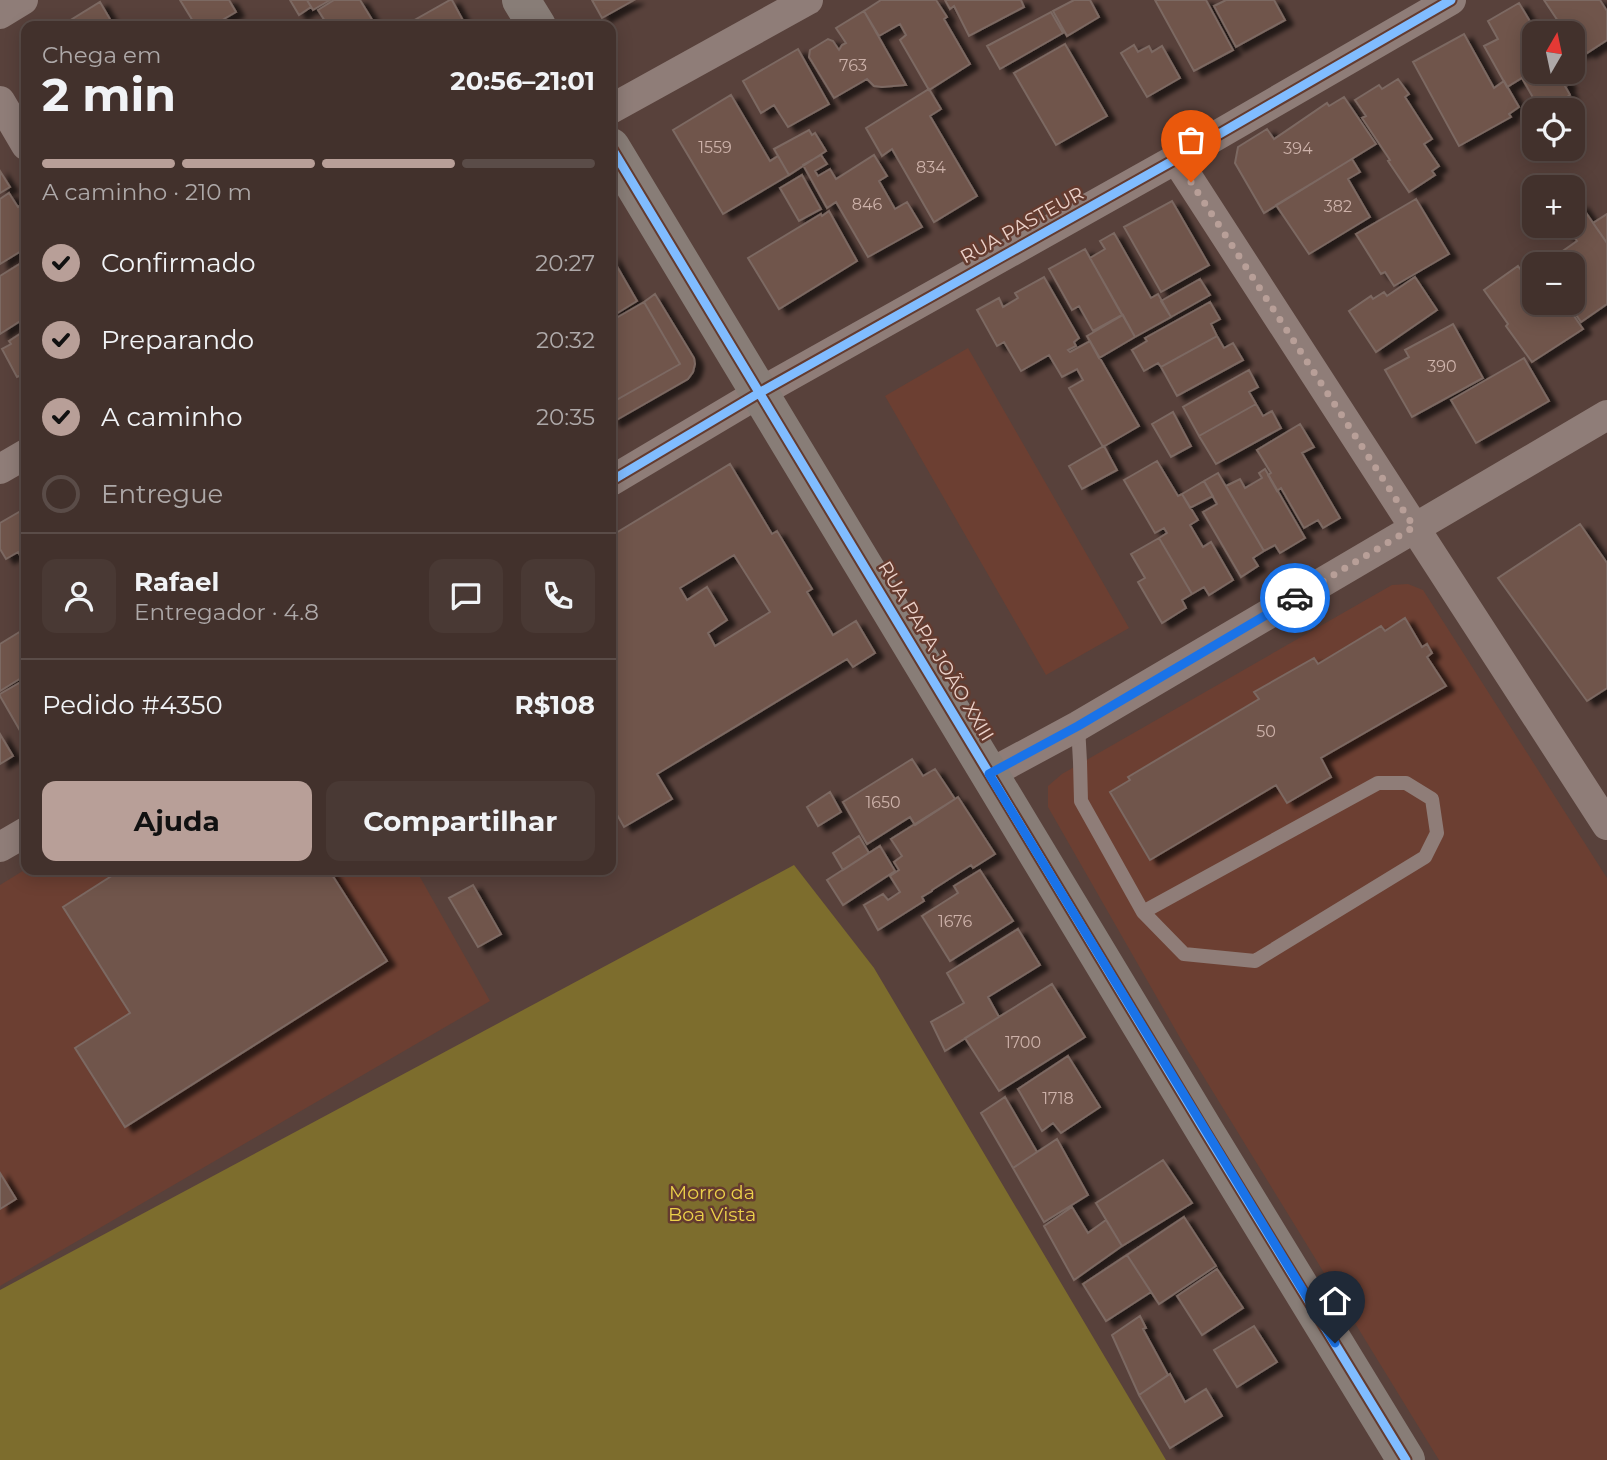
<!DOCTYPE html>
<html lang="pt">
<head>
<meta charset="utf-8">
<style>
  body { margin:0; font-family:Montserrat,sans-serif; background:#493934; color:#f1f3f6; height:100vh; display:flex; flex-direction:column; font-size:26px; white-space:nowrap }
  * { box-sizing:border-box; margin:0 }
  p { font-size:23px; color:#aea9a9 }
  .icon { flex:none; width:38px; height:38px; fill:none; stroke:currentColor; stroke-width:2; stroke-linecap:round; stroke-linejoin:round }
  .map { position:relative; flex:1; overflow:hidden }
  .sheet { position:absolute; left:21px; top:21px; width:595px; height:854px; display:flex; flex-direction:column; background:#42312c; border-radius:14px; box-shadow:0 4px 18px #0003,0 0 0 2px #5a4c48 }
  .sheet>* { flex:none }
  .needle { width:46px; rotate:9deg }
  .tools { position:absolute; left:1522px; top:21px; display:grid; gap:14px }
  .tools a { display:grid; place-items:center; width:63px; height:63px; border-radius:14px; background:#42312c; box-shadow:0 4px 18px #0003,0 0 0 2px #5a4c48; font-size:35px }
  .pin { position:absolute; display:grid; place-items:center; width:60px; height:60px; color:#fff; margin:-72px -30px; border-radius:50% 50% 50% 0; rotate:-45deg; box-shadow:0 0 7px #0007 }
  .pin .icon { rotate:45deg }
  .courier { position:absolute; display:grid; place-items:center; width:70px; height:70px; margin:-35px; border:5px solid #1a73e8; border-radius:50%; background:#fff; color:#222; box-shadow:0 2px 9px #0007 }
  .overview em { font-style:normal; font-weight:700 }
  .overview div { display:flex; flex-direction:column-reverse }
  .overview { display:flex; align-items:center; justify-content:space-between; height:119px; padding:0 21px }
  h1 { font-size:46px; font-weight:700; line-height:52px }
  .bar { display:grid; grid-template-columns:repeat(4,1fr); gap:10px 7px; align-content:center; height:84px; padding:0 21px }
  .bar i { height:9px; border-radius:5px; background:#5a4c48 }
  .bar .current { background:#b89f98 }
  .bar p { grid-column:span 4 }
  .line { display:flex; align-items:center; gap:18px; padding:0 21px; border-top:2px solid #5a4c48 }
  .line div { flex:1 }
  .round { display:grid; place-items:center; flex:none; width:74px; height:74px; border-radius:14px; background:#493934 }
  ol { padding:0 21px; list-style:none }
  li { display:flex; align-items:center; gap:21px; height:77px }
  li p { margin-inline-start:auto }
  li .icon { padding:7px; border-radius:50%; background:#b89f98; color:#111; stroke-width:4 }
  li:last-child { color:#aea9a9 }
  li i { width:38px; height:38px; border:4px solid #5a4c48; border-radius:50% }
  .button { display:flex; gap:14px; margin-top:auto; padding:14px 21px }
  .button a { flex:1; height:80px; border-radius:14px; background:#b89f98; color:#111; font-size:28px; font-weight:700; line-height:80px; text-align:center }
  .button a+a { background:#493934; color:#f1f3f6 }
  .map>svg:first-child { display:block }
  .built { fill:#6c3f32 }
  .green { fill:#7d6d2d }
  .building { fill:#70544c; stroke:#7c6962; stroke-width:2; fill-rule:evenodd; filter:url(#shadow) }
  .lines { fill:none; stroke-linecap:round; stroke-linejoin:round }
  .service { stroke:#8f7d78; stroke-width:14 }
  .minor { stroke:#8f7d78; stroke-width:30 }
  .primary { stroke:#887d77; stroke-width:38 }
  .cycleway-casing { stroke:#643b2f; stroke-width:13 }
  .cycleway { stroke:#80bcff; stroke-width:9 }
  .done { stroke:#b89f98; stroke-width:7; stroke-dasharray:0 12.6 }
  .route { stroke:#1a73e8; stroke-width:9 }
  .labels { text-anchor:middle; dominant-baseline:central; stroke-width:5; stroke-linejoin:round; paint-order:stroke }
  .number-label { font-size:16px; fill:#cdb2aa }
  .street-label { font-size:19px; fill:#ecd2ca; stroke:#643b2f }
  .park-label { font-size:19px; fill:#ecd14a; stroke:#643b2f }
</style>
</head>
<body>
<div class="map">
<svg width="1607" height="1460" viewBox="0 0 1607 1460">
  <defs>
    <filter id="shadow"><feDropShadow dx="8" dy="4.5" stdDeviation="2" flood-color="#0009"/></filter>
  </defs>
  <rect width="100%" height="100%" fill="#58413b"/>
  <path class="built" d="M968 348 1129 628 1046 675 885 396Z
    M1408 584 1423 590 1607 878V1460H1439L1183 1043 1048 807V786L1062 774 1392 585Z
    M26 869 416 870 490 1001 0 1286V885Z"/>
  <path class="green" d="M794 865 874 968 1166 1460H0V1290Z"/>
  <path class="building" d="M180 0H229L236 12 212 26H196Z
    M290 0H307L311 7 299 15Z
    M307 0H330L313 10Z
    M334 0H360L376 26H328L318 10Z
    M450 0H452L466 26H404Z
    M592 0H634L602 18Z
    M881 0H936L947 17 944 19 970 64 929 90 900 40 906 35 900 24 879 36 864 11Z
    M945 0H1021L1024 7 969 36 954 6 950 9Z
    M1074 0H1090L1099 17 1067 36 1053 11Z
    M1155 0H1206L1233 50 1194 71Z
    M1226 0H1274L1285 20 1236 47 1214 6Z
    M1544 0H1600L1607 11V40L1587 53 1585 50 1579 54 1573 45V33H1566Z
    M100 2 114 26H61Z
    M1519 3 1537 33H1535V72H1560L1568 85 1565 86 1570 95 1546 110H1543L1538 102 1536 103 1522 78 1507 87 1484 46 1498 39 1488 21Z
    M864 11 906 85 882 87 874 86 867 79 834 98 809 57 810 50 828 39 833 41 839 50 842 45 846 43 836 28Z
    M1051 12 1063 33 1000 69 987 46Z
    M1464 34 1494 88 1504 81 1519 107 1509 114 1511 117 1459 146 1413 62Z
    M1065 44 1107 116 1056 145 1014 73Z
    M1134 45 1138 52 1149 46 1152 52 1162 46 1180 78 1147 97 1121 53Z
    M798 49 829 104 788 127 774 105 761 113 743 81Z
    M1398 79 1409 94 1405 97 1432 139 1424 144 1439 166 1432 171 1435 175 1409 192 1388 161 1390 160 1362 118 1366 116 1355 100 1379 85 1382 89Z
    M929 89 941 109 930 116 977 196 934 222 892 149 882 156 866 128Z
    M731 95 770 161 778 156 789 175 723 214 673 130Z
    M1344 97 1376 144 1264 213 1235 163 1238 147 1267 129 1274 139 1327 103 1329 106Z
    M809 130 812 135 815 133 826 151 789 175 774 149Z
    M821 155 827 164 815 171 818 176 830 169 836 179 874 155 887 176 879 181 895 209 907 202 922 227 868 257 836 202 827 208 803 165Z
    M1352 159 1360 172 1348 179 1370 217 1309 254 1276 205Z
    M0 171 10 187 0 193Z
    M802 175 821 209 799 221 780 188Z
    M9 193 18 207 26 201V248L0 264V199Z
    M1416 199 1449 254 1394 286 1385 272 1381 274 1356 234Z
    M1172 201 1209 265 1161 292 1124 227Z
    M1580 204 1607 243V304L1581 322 1568 303H1573V264H1544L1577 241 1571 233 1567 236 1560 226H1573V209Z
    M829 211 857 261 779 309 748 258 821 214 822 216Z
    M1607 214V243L1593 223Z
    M1114 233 1151 298 1158 294 1171 317 1135 337 1090 258 1105 249 1100 241Z
    M1085 249 1122 315 1093 331 1079 306 1072 310 1049 269Z
    M611 256 637 301 611 317Z
    M26 260V320L23 322 22 320 0 334V276Z
    M1518 266 1531 284 1535 281V303H1565L1583 329 1532 362 1506 326 1508 324 1484 290Z
    M1044 277 1079 338 1074 342 1076 346 1068 350 1070 352 1090 341 1139 426 1103 447 1069 388 1083 380 1077 369 1062 377 1049 355 1021 371 1004 342 997 346 977 310 999 298 1003 307 1018 298 1015 293Z
    M1415 277 1437 310 1376 352 1349 311 1371 296 1373 299 1384 292 1387 296Z
    M1200 279 1210 295 1171 317 1161 301Z
    M655 294 694 358 695 364 693 372 688 379 613 422 611 419V403L680 364 644 302Z
    M644 302 680 364 611 403V321Z
    M1210 302 1220 319 1211 324 1217 336 1161 367 1158 363 1144 371 1132 350 1147 341 1145 338Z
    M1123 315 1135 337 1099 358 1087 336Z
    M1453 324 1483 378 1412 417 1385 370 1409 357 1405 350Z
    M26 330V373L17 377 2 349 11 344 9 341Z
    M1217 336 1224 348 1233 343 1243 360 1177 396 1161 367Z
    M1524 358 1549 401 1476 443 1451 400Z
    M1249 370 1258 387 1249 392 1256 404 1199 436 1183 407Z
    M1256 404 1263 416 1272 411 1281 428 1216 464 1199 436Z
    M1173 412 1191 446 1171 457 1152 424Z
    M1300 424 1314 447 1302 453 1340 518 1323 528 1318 520 1304 528 1281 488 1277 491 1268 475 1271 473 1257 450Z
    M1104 446 1117 470 1082 489 1069 466Z
    M1157 461 1178 496 1182 494 1198 520 1190 525 1203 547 1211 542 1233 580 1209 595 1204 587 1192 594 1159 538 1167 533 1164 528 1155 533 1124 480Z
    M730 464 772 534 777 531 812 589 807 592 833 635 856 621 875 653 853 667 847 659 657 774 672 799 624 827 611 804V536ZM734 555 770 612 715 646 708 633 727 620 707 587 687 600 680 588Z
    M1265 469 1305 538 1280 553 1275 545 1264 551 1226 486 1240 479 1245 488 1262 478 1259 473Z
    M1218 473 1264 551 1253 558 1258 566 1241 577 1203 512 1217 504 1204 481Z
    M1204 481 1213 496 1190 508 1182 494Z
    M26 508V565L18 552 6 559 0 549V523Z
    M1580 524 1607 563V688L1587 701 1498 578Z
    M1159 538 1192 594 1182 600 1186 608 1162 623 1138 582 1145 578 1131 554Z
    M1405 618 1422 647 1427 644 1432 653 1427 657 1446 686 1321 758 1331 777 1287 803 1276 785 1150 860 1110 792 1130 780 1128 777 1259 699 1254 692 1314 658 1318 664 1381 626 1385 631Z
    M26 628V675L0 691V644Z
    M26 679V741L0 696V694Z
    M0 734 13 756 0 764Z
    M912 759 923 776 935 769 955 799 915 825 910 817 867 844 843 802Z
    M830 792 841 812 818 826 807 807Z
    M958 797 995 854 973 868 971 865 932 890V891L922 897 924 901 878 930 864 905 883 894 888 900 900 892 890 876 899 870 894 862 902 856 891 839Z
    M859 836 869 853 843 870 833 853Z
    M880 846 895 871 843 905 827 880Z
    M121 870H329L387 961 125 1127 75 1048 130 1013 63 907Z
    M980 870 1013 921 950 961 922 916 958 893 954 886Z
    M473 885 501 934 478 947 449 898Z
    M1018 929 1040 965 988 997 999 1017 945 1051 931 1022 964 1003 947 973Z
    M1052 984 1085 1037 999 1091 965 1038Z
    M1068 1056 1100 1107 1061 1133 1053 1123 1042 1131 1018 1089Z
    M1005 1097 1037 1152 1013 1168 981 1113Z
    M1057 1139 1088 1195 1044 1222 1013 1168Z
    M1163 1160 1192 1203 1122 1246 1096 1203Z
    M0 1173 16 1199 0 1209Z
    M1072 1207 1088 1233 1106 1220 1122 1246 1074 1280 1044 1226Z
    M1184 1217 1216 1266 1159 1304 1127 1255Z
    M1127 1255 1151 1292 1106 1321 1083 1284Z
    M1217 1269 1243 1308 1202 1335 1177 1296Z
    M1140 1316 1146 1328 1143 1329 1168 1375 1139 1395 1112 1335Z
    M1254 1326 1277 1362 1237 1387 1214 1350Z
    M1170 1374 1185 1402 1206 1389 1222 1416 1170 1448 1139 1395Z"/>
  <g class="lines">
    <path class="service" d="M1078 726 1080 762 1081 801 1143 912 1184 954 1255 961 1425 857 1437 833 1432 799 1406 783H1378L1143 912"/>
    <path class="minor" d="M0 14 23 0
      M0 101 26 145
      M611 109 808 0
      M1176 159 1607 825
      M0 469 26 454
      M611 481 759 393 1176 159 1451 0
      M989 774 1078 726 1607 415
      M0 847 26 832"/>
    <path class="primary" d="M521 0 537 26
      M611 147 1206 1133 1406 1460"/>
    <g class="cycleway-casing">
      <path id="cycleway" d="M611 147 1206 1133 1406 1460
        M611 481 759 393 1176 159 1451 0"/>
    </g>
    <use href="#cycleway" class="cycleway"/>
  </g>
  <g class="lines">
    <path class="done" d="M1191 182 1414 527 1295 598"/>
    <path class="route" d="M1295 598 1078 726 989 774 1335 1343"/>
  </g>
  <g class="labels">
    <g class="number-label">
      <text x="853" y="65">763</text>
      <text x="715" y="147">1559</text>
      <text x="1298" y="148">394</text>
      <text x="931" y="167">834</text>
      <text x="867" y="204">846</text>
      <text x="1338" y="206">382</text>
      <text x="1442" y="366">390</text>
      <text x="1266" y="731">50</text>
      <text x="883" y="802">1650</text>
      <text x="955" y="921">1676</text>
      <text x="1023" y="1042">1700</text>
      <text x="1058" y="1098">1718</text>
    </g>
    <g class="street-label">
      <text transform="translate(1022 225) rotate(-29)">RUA PASTEUR</text>
      <text transform="translate(936 651) rotate(59)">RUA PAPA JOÃO XXIII</text>
    </g>
    <g class="park-label">
      <text x="712" y="1192">Morro da<tspan x="712" dy="22">Boa Vista</tspan></text>
    </g>
  </g>
</svg>
<div class="tools">
<a><svg class="needle" viewBox="-14 -14 28 28"><path d="M0-13l5 13h-10z" fill="#e53935"/><path d="M0 13l5-13h-10z" fill="#aea9a9"/></svg></a>
<a><svg class="icon" aria-label="locate" viewBox="0 0 24 24"><circle cx="12" cy="12" r="6"/><path d="M12 2v4M12 18v4M2 12h4M18 12h4"/></svg></a>
<a>+</a>
<a>−</a>
</div>
<div class="pin" style="left:1191px;top:182px;background:#ea580c"><svg class="icon" aria-label="bag" viewBox="0 0 24 24"><path d="M5 8h14l-1 12H6zM9 8a3 3 0 0 1 6 0"/></svg></div>
<div class="pin" style="left:1335px;top:1343px;background:#1f2937"><svg class="icon" aria-label="home" viewBox="0 0 24 24"><path d="M3 11l9-7 9 7M6 9v11h12V9"/></svg></div>
<div class="courier" style="left:1295px;top:598px"><svg class="icon" aria-label="car" viewBox="0 0 24 24"><path d="M5 17H2v-5l4-1 3-4h7l3 4 3 1v5h-3M9 17h6M6 11h13"/><circle cx="7" cy="17" r="2"/><circle cx="17" cy="17" r="2"/></svg></div>
<section class="sheet">
<div class="overview"><div><h1>2 min</h1><p>Chega em</p></div><em>20:56–21:01</em></div>
<div class="bar"><i class="current"></i><i class="current"></i><i class="current"></i><i></i><p>A caminho · 210 m</p></div>
<ol>
<li><svg class="icon" aria-label="check" viewBox="0 0 24 24"><path d="M5 12l5 5 9-10"/></svg>Confirmado<p>20:27</p></li>
<li><svg class="icon" aria-label="check" viewBox="0 0 24 24"><path d="M5 12l5 5 9-10"/></svg>Preparando<p>20:32</p></li>
<li><svg class="icon" aria-label="check" viewBox="0 0 24 24"><path d="M5 12l5 5 9-10"/></svg>A caminho<p>20:35</p></li>
<li><i></i>Entregue</li>
</ol>
<div class="line" style="height:126px"><a class="round"><svg class="icon" aria-label="person" viewBox="0 0 24 24"><circle cx="12" cy="8" r="4"/><path d="M4 21q1-7 8-7t8 7"/></svg></a><div><b>Rafael</b><p>Entregador · 4.8</p></div><a class="round"><svg class="icon" aria-label="chat" viewBox="0 0 24 24"><path d="M4 5h16v11H9l-5 4z"/></svg></a><a class="round"><svg class="icon" aria-label="phone" viewBox="0 0 24 24"><path d="M5 4h4l2 5-3 2q2 4 5 5l2-3 5 2v4C11 20 4 13 5 4z"/></svg></a></div>
<div class="line" style="height:91px"><div>Pedido #4350</div><b>R$108</b></div>
<div class="button"><a>Ajuda</a><a>Compartilhar</a></div>
</section>
</div>
</body>
</html>
